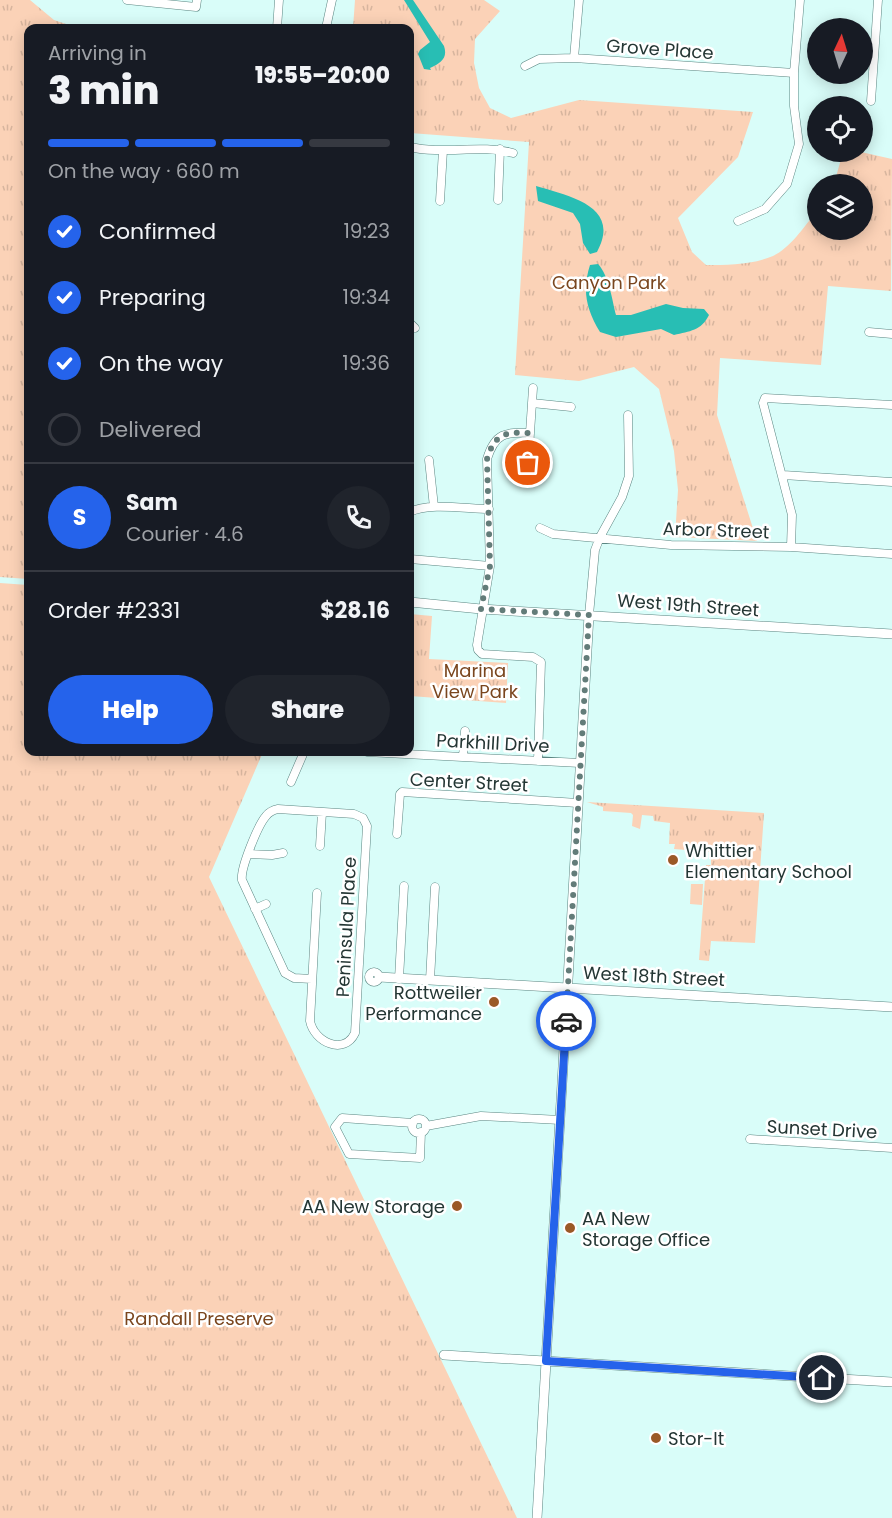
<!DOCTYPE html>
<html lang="en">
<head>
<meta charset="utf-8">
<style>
  body { margin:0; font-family:Poppins,sans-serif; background:#20242c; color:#f1f3f6; height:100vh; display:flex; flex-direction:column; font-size:22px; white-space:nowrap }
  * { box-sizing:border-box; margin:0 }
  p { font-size:20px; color:#9ea1a6 }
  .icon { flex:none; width:33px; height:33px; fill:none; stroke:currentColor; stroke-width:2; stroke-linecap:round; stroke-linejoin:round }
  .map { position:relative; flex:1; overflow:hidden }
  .details { position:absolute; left:24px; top:24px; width:390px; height:732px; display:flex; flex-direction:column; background:#171b24; border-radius:12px; box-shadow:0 3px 15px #0003 }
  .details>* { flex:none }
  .needle { width:39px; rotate:4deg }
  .controls { position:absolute; left:807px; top:18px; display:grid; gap:12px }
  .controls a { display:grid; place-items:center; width:66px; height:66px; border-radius:50%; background:#171b24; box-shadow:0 3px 15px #0003; font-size:30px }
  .pin { position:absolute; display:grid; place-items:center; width:51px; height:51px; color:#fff; margin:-26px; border:3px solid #fff; border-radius:50%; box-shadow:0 2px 6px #0007 }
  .courier { position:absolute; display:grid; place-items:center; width:60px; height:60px; margin:-30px; border:4px solid #2563eb; border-radius:50%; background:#fff; color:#222; box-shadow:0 2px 8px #0007 }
  .head em { font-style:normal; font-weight:800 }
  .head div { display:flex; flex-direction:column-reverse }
  .head { display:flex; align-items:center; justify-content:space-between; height:102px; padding:0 24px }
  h1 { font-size:39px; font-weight:800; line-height:45px }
  .bar { display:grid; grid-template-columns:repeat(4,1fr); gap:9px 6px; align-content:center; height:72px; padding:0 24px }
  .bar i { height:8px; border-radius:4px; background:#363941 }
  .bar .active { background:#2563eb }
  .bar p { grid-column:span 4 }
  .line { display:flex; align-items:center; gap:15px; padding:0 24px; border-top:2px solid #363941 }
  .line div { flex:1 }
  .round { display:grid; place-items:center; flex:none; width:63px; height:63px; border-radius:32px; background:#20242c }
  ol { padding:0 24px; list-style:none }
  li { display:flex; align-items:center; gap:18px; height:66px }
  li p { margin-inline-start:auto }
  li .icon { padding:6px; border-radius:50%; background:#2563eb; color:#fff; stroke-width:4 }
  li:last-child { color:#9ea1a6 }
  li i { width:33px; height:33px; border:3px solid #363941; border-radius:50% }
  .cta { display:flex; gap:12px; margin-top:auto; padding:12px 24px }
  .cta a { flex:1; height:69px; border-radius:36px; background:#2563eb; color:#fff; font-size:24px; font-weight:800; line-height:69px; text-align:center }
  .cta a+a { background:#20242c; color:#f1f3f6 }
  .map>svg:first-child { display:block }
  .grass { fill:url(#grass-tufts) }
  .pitch { fill:#fbd2b7 }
  .water { fill:#28beb4 }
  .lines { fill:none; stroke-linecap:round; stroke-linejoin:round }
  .minor-casing { stroke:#5b8682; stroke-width:9 }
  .tertiary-casing { stroke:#5b8682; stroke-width:10 }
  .minor { stroke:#fff; stroke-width:8 }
  .tertiary { stroke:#fff; stroke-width:9 }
  .done { stroke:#637c79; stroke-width:6; stroke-dasharray:0 10.8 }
  .route { stroke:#2563eb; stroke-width:8 }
  .poi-dot { fill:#9b5927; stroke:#fff; stroke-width:2 }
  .labels { text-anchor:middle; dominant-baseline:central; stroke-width:5; stroke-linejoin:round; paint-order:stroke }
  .street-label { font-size:18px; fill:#243634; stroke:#fff }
  .park-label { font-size:18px; fill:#7a461e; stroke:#fff }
  .poi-label { font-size:18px; fill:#243634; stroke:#fff; text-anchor:start }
</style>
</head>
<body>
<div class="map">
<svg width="892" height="1518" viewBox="0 0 892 1518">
  <defs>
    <pattern id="grass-tufts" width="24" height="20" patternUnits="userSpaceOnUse" patternTransform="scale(1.5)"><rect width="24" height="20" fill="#fbd2b7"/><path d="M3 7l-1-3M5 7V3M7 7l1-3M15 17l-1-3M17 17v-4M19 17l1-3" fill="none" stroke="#d7b59e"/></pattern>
  </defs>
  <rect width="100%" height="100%" fill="#d9fdf9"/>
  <path class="grass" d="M0 0H30L54 20 78 28H28V579L0 577Z
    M355 0H484L500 11 475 39 474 63 479 88 490 108 511 118 579 100 753 112 738 157 678 218 692 252 706 265C728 265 752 265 773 256 790 248 804 227 816 212L818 230H862V184H834L843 152H861L892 159 891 291 828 286 821 365 720 358 717 415 757 541 675 537 678 490 674 451 659 389 634 367 579 381 515 375 529 142 410 133V28H353Z
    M0 583 28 585V752H263L209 877 517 1518H0Z
    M410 614 432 616 429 659 508 663 506 703 410 696Z
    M587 802 764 813 755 943 711 941 709 961 699 960 706 865H711V852L674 849 675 844H669L670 823 654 821 653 816 642 815 640 829 632 826 633 815 631 813 603 811V807Z"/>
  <path class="pitch" d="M691 884H703L702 905 690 904Z"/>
  <path class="water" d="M404 0H413L444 46C448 58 441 63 430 68L431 70 424 69 418 54 420 50 430 42Z
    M536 186C569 196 622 206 597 252L590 254 583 243 580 224 573 213 538 201Z
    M598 264C609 276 612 299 616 315H631L666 304 683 308 704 309 709 315C701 331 690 331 674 335L661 329 616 337 600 332C586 309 582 290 590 265Z"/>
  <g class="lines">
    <g class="minor-casing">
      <path id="minor" d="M127 0 196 7 197 0
        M277 28 279 0
        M326 28 332 0
        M574 58 579 0
        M525 66 539 59 574 58 794 73
        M871 101 878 0
        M410 147C444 155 480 144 513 153
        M498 200 500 149
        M440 201 443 150
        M738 221 765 209 787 184 799 144 794 106V73L800 0
        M410 323 415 328
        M869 332 892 334
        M532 403 571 407
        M530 433C505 432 495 433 487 459L490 566 477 645 478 650 482 654 533 657 541 662 538 761
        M429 460 434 507
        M528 463 533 388
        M783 475 892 482
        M410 512C428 502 468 509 489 509
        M540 528 553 534 671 545 791 547 892 554
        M791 547 792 515 763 403 765 398 892 405
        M410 559 490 566
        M589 615 595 550 600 537 622 497 629 476 628 415
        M367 752 580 763
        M463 757 465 731
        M291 782 304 752
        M397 834 400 794 402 792 578 803
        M320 846 322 812
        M249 854 272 855 283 853
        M255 909 266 904
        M369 977a5 5 0 1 1 10 0a5 5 0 1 1-10 0Z
        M312 979 294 978 285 973 242 880C240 869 258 825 266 816 269 812 273 810 278 809L354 814 363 818 367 826 355 1033C344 1056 314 1042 310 1021L317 893
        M399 979 404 886
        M430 980 435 887
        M412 1126a7 7 0 1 1 14 0a7 7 0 1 1-14 0Z
        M413 1123 342 1118 335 1127 349 1154 420 1158 421 1132
        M426 1126 481 1116 560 1120
        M750 1139 892 1148"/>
    </g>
    <g class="tertiary-casing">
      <path id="tertiary" d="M410 602 481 609 892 634
        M379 977 892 1007
        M444 1355 892 1382
        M537 1518 589 615"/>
    </g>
    <use href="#minor" class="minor"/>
    <use href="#tertiary" class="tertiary"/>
  </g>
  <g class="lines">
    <path class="done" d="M528 463 530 433C505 432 495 433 487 459L490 566 481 609 589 615 566 1021"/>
    <path class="route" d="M566 1021 546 1361 822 1378"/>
  </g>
  <g class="poi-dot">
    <circle cx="673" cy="860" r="6"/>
    <circle cx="494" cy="1002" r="6"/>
    <circle cx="457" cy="1206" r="6"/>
    <circle cx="570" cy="1228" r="6"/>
    <circle cx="656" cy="1438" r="6"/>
  </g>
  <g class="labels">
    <g class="street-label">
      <text transform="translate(660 49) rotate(4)">Grove Place</text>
      <text transform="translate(716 530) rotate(2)">Arbor Street</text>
      <text transform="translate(688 605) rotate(4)">West 19th Street</text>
      <text transform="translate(493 743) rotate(3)">Parkhill Drive</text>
      <text transform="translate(469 782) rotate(3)">Center Street</text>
      <text transform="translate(346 927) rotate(-87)">Peninsula Place</text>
      <text transform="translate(654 976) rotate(3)">West 18th Street</text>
      <text transform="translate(822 1129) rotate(3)">Sunset Drive</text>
    </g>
    <g class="park-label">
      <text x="609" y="282">Canyon Park</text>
      <text x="475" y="670">Marina<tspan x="475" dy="21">View Park</tspan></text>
      <text x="199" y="1318">Randall Preserve</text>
    </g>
    <g class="poi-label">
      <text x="685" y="850">Whittier<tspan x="685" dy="21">Elementary School</tspan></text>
      <text x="482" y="992" text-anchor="end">Rottweiler<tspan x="482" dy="21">Performance</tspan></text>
      <text x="445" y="1206" text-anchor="end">AA New Storage</text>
      <text x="582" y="1218">AA New<tspan x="582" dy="21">Storage Office</tspan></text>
      <text x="668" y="1438">Stor-It</text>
    </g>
  </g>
</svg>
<div class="controls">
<a><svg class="needle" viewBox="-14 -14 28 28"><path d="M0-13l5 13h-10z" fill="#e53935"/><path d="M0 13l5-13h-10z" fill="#9ea1a6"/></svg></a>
<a><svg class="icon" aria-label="locate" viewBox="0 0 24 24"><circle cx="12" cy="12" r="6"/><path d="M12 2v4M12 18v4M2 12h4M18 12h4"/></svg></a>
<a><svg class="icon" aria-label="layers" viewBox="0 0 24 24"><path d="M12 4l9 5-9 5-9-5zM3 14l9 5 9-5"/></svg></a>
</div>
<div class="pin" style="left:528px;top:463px;background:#ea580c"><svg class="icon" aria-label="bag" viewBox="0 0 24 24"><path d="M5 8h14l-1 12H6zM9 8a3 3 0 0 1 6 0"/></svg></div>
<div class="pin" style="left:822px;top:1378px;background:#1f2937"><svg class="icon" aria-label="home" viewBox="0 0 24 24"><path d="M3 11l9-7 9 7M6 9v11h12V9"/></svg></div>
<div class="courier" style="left:566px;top:1021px"><svg class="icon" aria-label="car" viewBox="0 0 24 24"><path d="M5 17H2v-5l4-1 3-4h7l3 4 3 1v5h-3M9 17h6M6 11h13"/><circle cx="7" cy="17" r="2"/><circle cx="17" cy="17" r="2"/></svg></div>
<section class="details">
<div class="head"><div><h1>3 min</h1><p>Arriving in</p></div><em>19:55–20:00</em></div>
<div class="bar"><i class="active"></i><i class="active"></i><i class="active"></i><i></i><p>On the way · 660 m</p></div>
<ol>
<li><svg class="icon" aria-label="check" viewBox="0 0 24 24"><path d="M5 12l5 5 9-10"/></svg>Confirmed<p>19:23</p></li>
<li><svg class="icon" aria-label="check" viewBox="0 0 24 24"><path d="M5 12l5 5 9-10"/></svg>Preparing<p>19:34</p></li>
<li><svg class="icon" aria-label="check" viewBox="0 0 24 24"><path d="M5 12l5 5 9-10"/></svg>On the way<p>19:36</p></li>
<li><i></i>Delivered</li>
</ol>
<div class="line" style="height:108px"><b class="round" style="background:#2563eb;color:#fff">S</b><div><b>Sam</b><p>Courier · 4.6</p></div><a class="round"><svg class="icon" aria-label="phone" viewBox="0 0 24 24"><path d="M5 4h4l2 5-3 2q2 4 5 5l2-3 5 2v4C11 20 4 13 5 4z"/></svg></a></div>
<div class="line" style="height:78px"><div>Order #2331</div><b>$28.16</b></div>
<div class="cta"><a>Help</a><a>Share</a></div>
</section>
</div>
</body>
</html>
